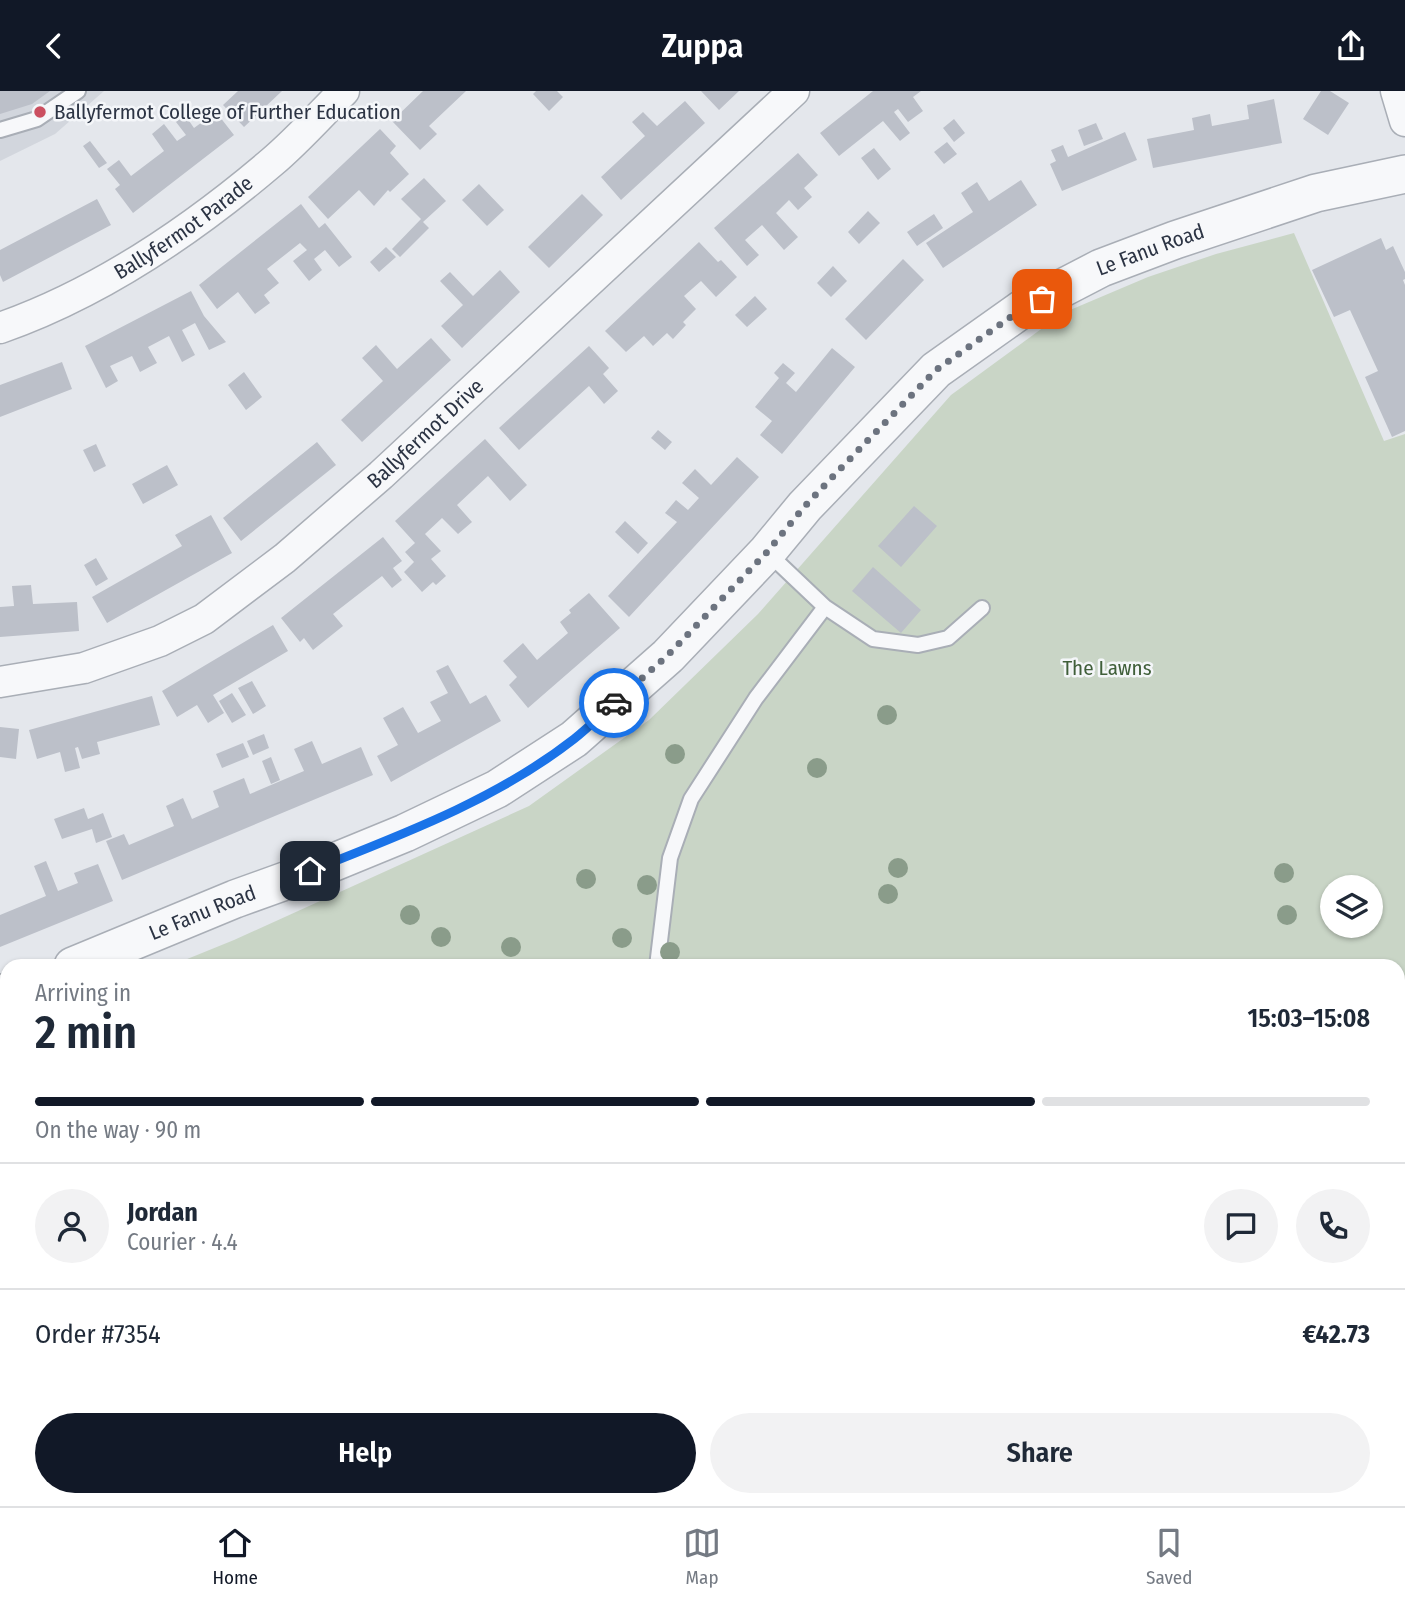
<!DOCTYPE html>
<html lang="en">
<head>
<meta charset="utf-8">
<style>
  body { margin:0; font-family:"Fira Sans Condensed",sans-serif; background:#f2f2f3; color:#1f2937; height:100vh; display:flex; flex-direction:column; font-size:26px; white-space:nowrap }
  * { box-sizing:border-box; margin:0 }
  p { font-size:23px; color:#747a83 }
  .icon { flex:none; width:38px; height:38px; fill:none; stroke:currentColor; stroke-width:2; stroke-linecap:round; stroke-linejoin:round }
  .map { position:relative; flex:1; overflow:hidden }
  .details { position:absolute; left:0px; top:868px; width:1405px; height:548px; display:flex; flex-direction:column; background:#fff; border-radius:21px 21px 0 0; box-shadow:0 2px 5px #0004 }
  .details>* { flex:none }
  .controls { position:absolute; left:1320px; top:784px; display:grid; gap:14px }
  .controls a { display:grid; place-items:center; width:63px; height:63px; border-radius:50%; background:#fff; box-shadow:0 2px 5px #0004; font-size:35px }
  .pin { position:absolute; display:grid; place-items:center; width:60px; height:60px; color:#fff; margin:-30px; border-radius:14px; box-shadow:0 4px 10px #0006 }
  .courier { position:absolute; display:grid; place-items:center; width:70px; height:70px; margin:-35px; border:5px solid #1a73e8; border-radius:50%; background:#fff; color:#222; box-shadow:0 2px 9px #0007 }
  .overview em { font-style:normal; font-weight:600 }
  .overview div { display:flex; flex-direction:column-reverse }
  .overview { display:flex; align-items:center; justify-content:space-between; height:119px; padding:0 35px }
  h1 { font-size:46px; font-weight:600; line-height:52px }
  .bar { display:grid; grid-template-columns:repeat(4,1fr); gap:10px 7px; align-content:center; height:84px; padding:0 35px }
  .bar i { height:9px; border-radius:5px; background:#e0e1e3 }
  .bar .active { background:#111827 }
  .bar p { grid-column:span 4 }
  .line { display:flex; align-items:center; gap:18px; padding:0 35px; border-top:2px solid #e0e1e3 }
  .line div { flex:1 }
  .round { display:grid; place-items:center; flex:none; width:74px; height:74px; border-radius:37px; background:#f2f2f3 }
  .primary-button { display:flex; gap:14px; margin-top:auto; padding:14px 35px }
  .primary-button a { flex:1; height:80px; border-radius:42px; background:#111827; color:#fff; font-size:28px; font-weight:600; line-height:80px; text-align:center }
  .primary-button a+a { background:#f2f2f3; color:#1f2937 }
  header { display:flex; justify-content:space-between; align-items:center; height:91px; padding:0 35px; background:#111827; color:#fff; font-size:32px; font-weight:600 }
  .dock { display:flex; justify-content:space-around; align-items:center; height:98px; border-top:2px solid #e0e1e3; background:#fff; font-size:19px; color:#747a83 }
  .dock a { display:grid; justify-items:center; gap:4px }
  .dock .active { color:#111827 }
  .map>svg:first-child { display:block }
  .built { fill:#d2d6dd }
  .green { fill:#c9d5c6; fill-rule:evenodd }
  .building { fill:#bcc0c9 }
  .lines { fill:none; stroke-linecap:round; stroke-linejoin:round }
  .service-casing { stroke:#a9aeb6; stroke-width:18 }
  .minor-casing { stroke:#a9aeb6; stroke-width:33 }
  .tertiary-casing { stroke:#a9aeb6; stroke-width:40 }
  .service { stroke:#f7f8fa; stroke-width:14 }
  .minor { stroke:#f7f8fa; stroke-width:30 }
  .tertiary { stroke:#f7f8fa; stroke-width:37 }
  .tree { fill:#8a9c8a }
  .done { stroke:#6c737f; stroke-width:7; stroke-dasharray:0 12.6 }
  .route { stroke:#1a73e8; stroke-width:9 }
  .poi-dot { fill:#cb4f60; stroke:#f4f6f9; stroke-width:2.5 }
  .labels { text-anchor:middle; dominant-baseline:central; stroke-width:5; stroke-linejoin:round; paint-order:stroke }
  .poi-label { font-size:21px; fill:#2c3444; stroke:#f4f6f9; text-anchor:start }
  .street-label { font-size:21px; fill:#2c3444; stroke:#f4f6f9 }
  .park-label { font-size:21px; fill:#405f3a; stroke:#f4f6f9 }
</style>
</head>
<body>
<header><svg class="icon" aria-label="back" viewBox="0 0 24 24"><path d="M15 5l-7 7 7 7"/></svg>Zuppa<svg class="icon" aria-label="share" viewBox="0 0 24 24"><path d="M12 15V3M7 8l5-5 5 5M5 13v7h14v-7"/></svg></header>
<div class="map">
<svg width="1405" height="1415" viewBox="0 0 1405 1415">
  <rect width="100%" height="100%" fill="#e4e7ec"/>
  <path class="built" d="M0 0H104L55 43 0 70Z"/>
  <path class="green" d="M1294 142 1384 350 1405 343V1415H0V1239L7 1179V1409H1398V875H170L234 849 529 715 649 629 758 523 951 304 1063 222 1148 186 1216 163ZM1332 796H1370V835H1332Z"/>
  <path class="building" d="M0 0H50L32 13 0 23Z
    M238 0H282L244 36 223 14Z
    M423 0H466L429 35 437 43 420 59 392 30Z
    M536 0H557L563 6 549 20 533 3Z
    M701 0H739L719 19Z
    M873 0H921L913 6 923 20 908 31 898 18 894 21 910 42 900 50 883 30 839 65 820 42Z
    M1321 0H1330L1349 12 1328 44 1303 28Z
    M1274 8 1282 52 1153 77 1147 48 1194 39 1192 27 1210 23 1212 35 1249 28 1247 14Z
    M685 10 705 32 621 109 601 86 645 45 632 31 643 21 657 35Z
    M216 21 234 44 133 122 115 98 120 94 107 78 119 69 131 85 164 60 152 43 164 33 177 50 186 44 176 31 185 24 194 37Z
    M954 28 965 42 954 51 943 37Z
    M1096 32 1103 48 1084 55 1078 39Z
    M380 38 396 55 390 62 409 83 390 101 388 99 374 115 359 99 328 128 308 106Z
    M1125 41 1137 69 1062 100 1050 73 1056 70 1051 59 1063 54 1068 66Z
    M90 50 107 72 99 77 83 55Z
    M947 51 957 63 944 73 934 61Z
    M874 57 891 78 878 89 861 67Z
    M798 62 818 84 804 97 812 106 798 119 789 109 776 122 798 146 784 159 762 134 745 149 759 164 747 175 714 137Z
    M424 87 446 110 423 131 429 137 400 166 392 158 421 128 401 108Z
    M1021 89 1037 114 943 177 926 152 973 121 961 102 977 91 989 110Z
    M479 93 504 119 487 135 462 109Z
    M582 103 603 124 549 177 528 156Z
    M97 108 111 134 3 191 0 184V159Z
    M301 113 319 137 325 132 352 166 339 176 325 159 314 168 322 179 309 190 293 170 307 159 300 152 267 178 279 192 264 204 270 212 255 223 238 201 217 218 199 194Z
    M868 120 880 132 859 153 848 141Z
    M934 123 943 137 917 155 907 141Z
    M1381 147 1386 159 1393 155 1405 181V188L1403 189 1405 194V340L1392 346 1365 286 1378 280 1350 219 1334 226 1312 179Z
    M699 151 718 171 721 169 737 186 716 206 701 190 684 205 696 218 683 231 686 234 673 248 667 242 653 255 644 245 626 261 605 240Z
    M386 156 396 166 379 181 370 171Z
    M903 168 924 189 866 249 845 228Z
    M833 175 847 190 831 206 817 192Z
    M500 179 520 201 462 257 441 235 463 214 440 190 450 181 473 205Z
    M191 200 204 225 226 251 209 259 195 232 182 239 195 264 182 271 169 245 148 256 157 272 140 281 132 265 110 275 118 290 106 297 85 255Z
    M755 205 767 218 747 236 735 224Z
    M431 247 451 269 362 351 341 329 383 290 362 267 376 254 397 278Z
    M589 255 609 277 603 283 618 300 604 313 589 295 519 359 499 337Z
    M832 257 855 276 782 363 760 344 772 330 755 316 779 287 774 282 783 272 795 282 786 292 796 301Z
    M62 271 72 298 0 326V294Z
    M244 281 262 306 246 319 228 294Z
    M658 339 672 351 665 359 651 347Z
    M485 348 527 394 510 410 488 385 457 414 472 431 458 443 442 427 425 443 441 460 431 468 446 485 436 494 433 491 422 501 404 481 414 471 405 461 415 452 395 430Z
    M317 351 336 374 241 450 223 427Z
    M96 353 106 375 94 381 83 359Z
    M737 366 759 386 629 526 608 505 677 431 665 422 676 409 688 419 699 407 682 392 695 378 711 394Z
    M167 374 178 394 143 413 132 393Z
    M914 415 937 435 901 476 878 455Z
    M211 424 232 462 107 532 92 506 182 455 175 444Z
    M625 430 648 452 638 463 615 441Z
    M383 446 402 470 393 477 402 489 392 497 382 485 333 523 343 535 313 559 304 547 300 551 281 527Z
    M96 467 108 488 96 495 84 474Z
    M873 476 921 519 901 542 852 500Z
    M31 494 33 513 77 511 79 540 0 546V516L14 515 12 495Z
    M589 502 620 537 528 617 509 594 517 586 503 570 523 552 537 569 568 542 560 531 571 522 569 519Z
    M273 534 288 560 213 604 224 622 208 632 197 614 177 626 162 600Z
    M448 574 470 613 486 604 501 630 391 691 377 665 398 654 383 627 403 616 418 642 441 630 430 611 448 602 436 580Z
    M252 590 266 615 253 623 238 597Z
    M232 602 246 624 232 632 219 610Z
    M152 605 160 634 97 651 100 663 82 668 78 656 75 657 80 677 65 681 60 661 37 668 29 639Z
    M0 636 19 638 16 668 0 666Z
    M264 643 269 657 253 664 247 650Z
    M312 650 322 673 361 656 373 684 122 789 106 750 124 743 129 754 174 735 166 715 183 707 192 728 219 716 213 700 244 687 250 703 304 680 294 658Z
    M243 652 249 666 222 677 216 663Z
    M271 666 280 689 271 693 262 670Z
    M84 717 88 728 103 722 112 746 96 752 92 738 62 748 54 728Z
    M46 770 58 800 78 792 74 782 98 773 113 810 0 856V824L46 805 34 775Z
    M5 1265H7V1314L0 1313Z
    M7 1409H138L137 1415H6Z"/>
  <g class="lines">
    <g class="service-casing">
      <path id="service" d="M0 39 37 28 78 0
        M825 516 873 548 918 554 948 547 982 517
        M657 875 670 767 691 708 756 607 825 516 768 462
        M600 1415 601 1409"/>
    </g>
    <g class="minor-casing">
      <g id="minor">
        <path d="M1396 0 1405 30"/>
        <path id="s1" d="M0 237C100 202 191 140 272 71 297 50 320 24 344 0"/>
        <path id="s2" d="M0 591 84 577 160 550 204 528 285 467 381 384 794 0"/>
      </g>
    </g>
    <g class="tertiary-casing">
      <g id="tertiary">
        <path id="s3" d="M73 875 235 808 310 781 405 742 497 698 574 648 668 565 767 461 805 415 936 279 1022 218 1101 177 1175 149 1316 102 1405 83"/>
        <path d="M0 904 7 901"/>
      </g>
    </g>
    <use href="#service" class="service"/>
    <use href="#minor" class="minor"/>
    <use href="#tertiary" class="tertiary"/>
  </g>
  <g class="tree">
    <circle cx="887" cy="624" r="10"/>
    <circle cx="675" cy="663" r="10"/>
    <circle cx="817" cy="677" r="10"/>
    <circle cx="898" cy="777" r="10"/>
    <circle cx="1284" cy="782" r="10"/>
    <circle cx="586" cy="788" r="10"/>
    <circle cx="647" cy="794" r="10"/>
    <circle cx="888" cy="803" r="10"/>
    <circle cx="410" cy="824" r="10"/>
    <circle cx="1287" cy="824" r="10"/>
    <circle cx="441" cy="846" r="10"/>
    <circle cx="622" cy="847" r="10"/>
    <circle cx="511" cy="856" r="10"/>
    <circle cx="670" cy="861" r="10"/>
  </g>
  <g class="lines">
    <path class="done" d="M614 612 667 565 767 461 805 415 842 376 936 279 1022 218 1042 208"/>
    <path class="route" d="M310 780C401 744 496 709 574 648 588 637 601 624 614 612"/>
  </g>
  <circle class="poi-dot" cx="40" cy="21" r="7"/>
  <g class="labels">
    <g class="poi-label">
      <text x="54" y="21">Ballyfermot College of Further Education</text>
    </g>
    <g class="street-label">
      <text stroke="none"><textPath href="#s1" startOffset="210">Ballyfermot Parade</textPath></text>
      <text stroke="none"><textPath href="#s3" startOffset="1316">Le Fanu Road</textPath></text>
      <text stroke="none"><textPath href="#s2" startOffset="504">Ballyfermot Drive</textPath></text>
      <text stroke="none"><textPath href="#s3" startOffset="140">Le Fanu Road</textPath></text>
    </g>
    <g class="park-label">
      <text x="1107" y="577">The Lawns</text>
    </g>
  </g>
</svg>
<div class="controls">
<a><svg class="icon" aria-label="layers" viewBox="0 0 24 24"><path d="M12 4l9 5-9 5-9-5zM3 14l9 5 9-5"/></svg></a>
</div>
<div class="pin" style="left:1042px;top:208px;background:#ea580c"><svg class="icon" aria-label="bag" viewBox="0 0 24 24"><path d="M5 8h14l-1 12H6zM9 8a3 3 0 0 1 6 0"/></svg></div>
<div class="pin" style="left:310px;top:780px;background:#1f2937"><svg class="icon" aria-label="home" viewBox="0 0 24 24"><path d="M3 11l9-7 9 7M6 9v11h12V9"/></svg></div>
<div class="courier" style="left:614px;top:612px"><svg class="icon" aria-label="car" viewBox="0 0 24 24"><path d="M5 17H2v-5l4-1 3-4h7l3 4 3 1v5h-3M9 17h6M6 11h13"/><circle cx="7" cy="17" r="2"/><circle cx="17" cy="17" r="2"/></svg></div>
<section class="details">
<div class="overview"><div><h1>2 min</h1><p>Arriving in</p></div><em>15:03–15:08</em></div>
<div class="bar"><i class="active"></i><i class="active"></i><i class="active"></i><i></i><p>On the way · 90 m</p></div>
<div class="line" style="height:126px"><a class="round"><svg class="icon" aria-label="person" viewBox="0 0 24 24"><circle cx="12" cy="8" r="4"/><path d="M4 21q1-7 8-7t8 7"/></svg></a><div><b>Jordan</b><p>Courier · 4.4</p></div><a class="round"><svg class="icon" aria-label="chat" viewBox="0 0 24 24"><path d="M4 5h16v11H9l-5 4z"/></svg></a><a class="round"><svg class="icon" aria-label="phone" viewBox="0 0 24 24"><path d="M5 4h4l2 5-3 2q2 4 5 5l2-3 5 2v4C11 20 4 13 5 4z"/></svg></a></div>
<div class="line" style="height:91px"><div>Order #7354</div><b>€42.73</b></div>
<div class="primary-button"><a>Help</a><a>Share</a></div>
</section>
</div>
<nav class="dock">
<a class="active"><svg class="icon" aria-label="home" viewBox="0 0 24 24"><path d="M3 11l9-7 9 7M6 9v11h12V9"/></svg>Home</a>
<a><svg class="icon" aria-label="map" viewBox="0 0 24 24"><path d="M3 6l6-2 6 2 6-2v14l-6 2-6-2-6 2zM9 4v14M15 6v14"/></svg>Map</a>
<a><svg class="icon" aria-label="saved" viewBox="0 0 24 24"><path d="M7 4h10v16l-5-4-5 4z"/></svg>Saved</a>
</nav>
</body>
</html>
